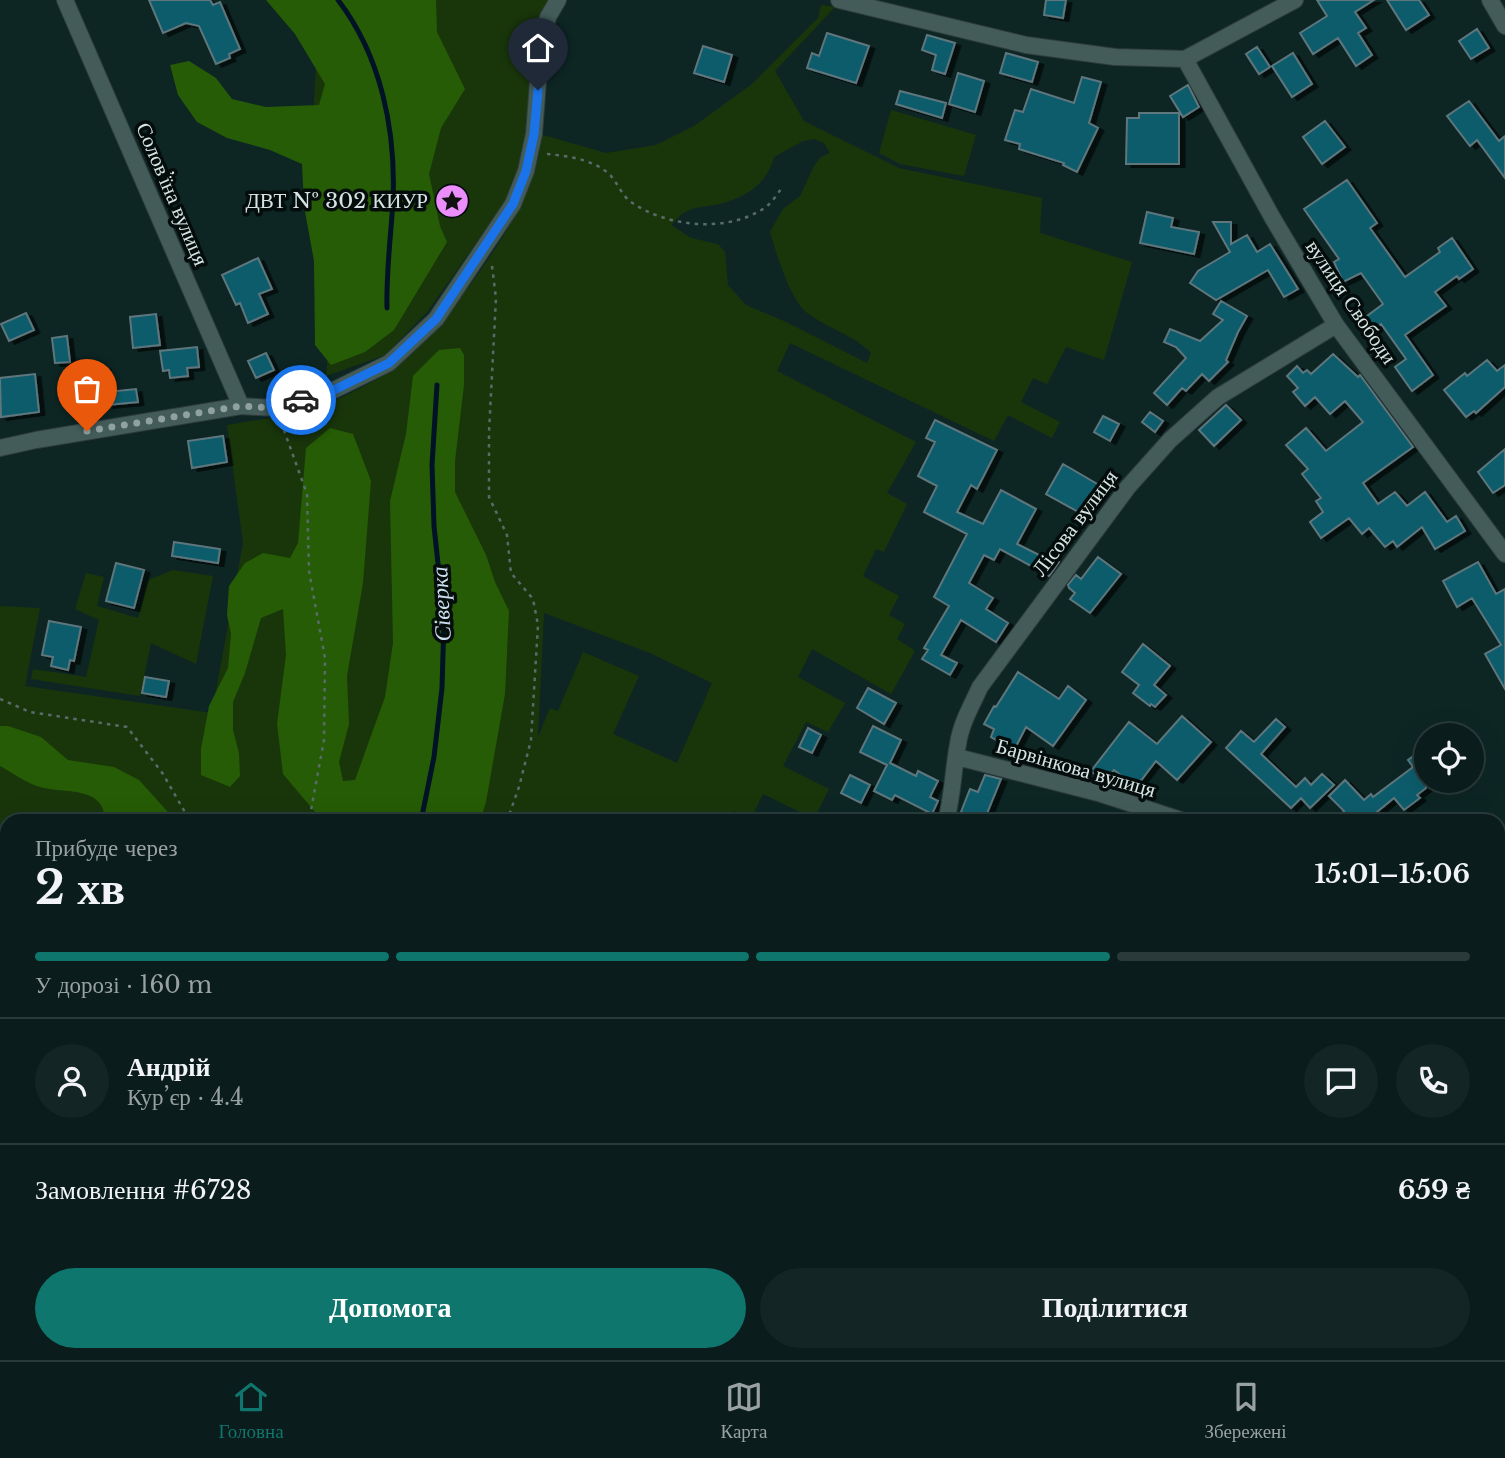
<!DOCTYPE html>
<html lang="uk">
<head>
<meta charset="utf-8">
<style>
  body { margin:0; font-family:"Libre Baskerville",serif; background:#132524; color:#f1f3f6; height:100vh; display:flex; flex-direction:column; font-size:26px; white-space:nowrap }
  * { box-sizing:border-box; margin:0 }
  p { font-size:23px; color:#99a1a3 }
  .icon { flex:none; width:38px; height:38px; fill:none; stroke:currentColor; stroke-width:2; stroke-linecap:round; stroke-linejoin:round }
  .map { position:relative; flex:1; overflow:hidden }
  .sheet { position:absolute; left:0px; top:814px; width:1505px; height:548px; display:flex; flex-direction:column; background:#0a1c1b; border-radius:21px 21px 0 0; box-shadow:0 7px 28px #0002,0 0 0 2px #2a3a3a }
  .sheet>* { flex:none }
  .buttons { position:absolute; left:1414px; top:723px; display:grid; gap:14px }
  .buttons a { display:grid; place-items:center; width:70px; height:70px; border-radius:50%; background:#0a1c1b; box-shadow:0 7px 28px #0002,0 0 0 2px #2a3a3a; font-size:35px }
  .pin { position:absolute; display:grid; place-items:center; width:60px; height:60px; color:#fff; margin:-72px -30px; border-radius:50% 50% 50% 0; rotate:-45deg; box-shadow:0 0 7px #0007 }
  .pin .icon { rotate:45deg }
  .courier { position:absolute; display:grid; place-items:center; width:70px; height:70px; margin:-35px; border:5px solid #1a73e8; border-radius:50%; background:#fff; color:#222; box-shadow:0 2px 9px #0007 }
  .headline em { font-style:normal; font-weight:700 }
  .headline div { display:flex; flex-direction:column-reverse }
  .headline { display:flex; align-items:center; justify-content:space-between; height:119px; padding:0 35px }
  h1 { font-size:46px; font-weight:700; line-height:52px }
  .bar { display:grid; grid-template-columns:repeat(4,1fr); gap:10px 7px; align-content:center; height:84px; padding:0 35px }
  .bar i { height:9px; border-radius:5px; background:#2a3a3a }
  .bar .selected { background:#0f766e }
  .bar p { grid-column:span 4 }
  .line { display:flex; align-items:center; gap:18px; padding:0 35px; border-top:2px solid #2a3a3a }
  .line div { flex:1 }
  .round { display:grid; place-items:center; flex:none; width:74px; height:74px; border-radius:37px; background:#132524 }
  .cta { display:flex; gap:14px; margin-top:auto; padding:14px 35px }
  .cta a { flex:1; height:80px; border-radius:42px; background:#0f766e; color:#fff; font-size:28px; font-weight:700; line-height:80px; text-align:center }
  .cta a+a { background:#132524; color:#f1f3f6 }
  .menu { display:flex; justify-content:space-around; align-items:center; height:98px; border-top:2px solid #2a3a3a; background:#0a1c1b; font-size:19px; color:#99a1a3 }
  .menu a { display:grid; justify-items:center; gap:4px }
  .menu .selected { color:#0f766e }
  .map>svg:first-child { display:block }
  .green { fill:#19360b; fill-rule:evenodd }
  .forest { fill:#265c05 }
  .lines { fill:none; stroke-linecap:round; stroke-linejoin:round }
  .stream { stroke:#001326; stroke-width:5 }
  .building { fill:#0a5c6c; stroke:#5e767d; stroke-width:2; filter:url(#shadow) }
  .service-casing { stroke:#2f3d3c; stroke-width:10 }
  .minor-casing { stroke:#2f3d3c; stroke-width:18 }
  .path { stroke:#576c6a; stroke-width:2.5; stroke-dasharray:3.5 5; stroke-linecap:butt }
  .service { stroke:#435c5a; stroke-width:8 }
  .minor { stroke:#435c5a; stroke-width:16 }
  .done { stroke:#90a2a0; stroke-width:7; stroke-dasharray:0 12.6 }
  .route { stroke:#1a73e8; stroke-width:9 }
  .labels { text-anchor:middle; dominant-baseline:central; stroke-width:7; stroke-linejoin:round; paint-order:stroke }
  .street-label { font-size:21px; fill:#d6e5e3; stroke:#040d0c }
  .poi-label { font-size:21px; fill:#d6e5e3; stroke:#040d0c; text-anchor:end }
  .water-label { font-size:23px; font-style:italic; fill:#cbdff0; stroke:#040d0c }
</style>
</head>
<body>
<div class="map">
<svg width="1505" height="1360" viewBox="0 0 1505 1360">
  <defs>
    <filter id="shadow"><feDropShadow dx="5.5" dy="3" stdDeviation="0" flood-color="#0009"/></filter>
  </defs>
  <rect width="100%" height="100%" fill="#0d2624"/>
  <path class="green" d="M275 0H548L541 13 531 66 526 132 520 168 506 200 428 311 385 355 326 376 335 267 324 199 314 100 318 33Z
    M821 5 835 7 775 71 804 121 899 168 1042 198 1040 233 1132 262 1104 360 1066 347 1047 384 1033 378 1021 402 1060 422 1052 438 1008 415 994 441 790 343 777 371 916 442 887 493 907 504 884 552 876 549 863 576 899 596 889 615 905 624 897 639 915 651 891 694 812 649 798 677 845 703 828 732 806 722 783 766 829 789 814 819 763 794 751 819 734 811 728 821H7V905L0 902V606L40 608 25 686 212 713 243 543 227 425C262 419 299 415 331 402 348 395 379 379 393 369 440 334 517 228 535 172 538 160 540 147 543 135L606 153 656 145 694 126 752 84 818 18ZM814 139 824 143 830 153 821 157 814 166 800 196 783 209 770 232C776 252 790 299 806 312 826 328 853 334 871 353L867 363 786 322 746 305 728 285 725 252 718 244 691 238 671 225C675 221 679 216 683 213 697 205 713 207 727 202 750 195 768 181 774 157L803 141ZM544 613 650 653 712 683 677 763 613 734 639 676 583 652 558 711 550 708 538 737Z
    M891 110 976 135 964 176 900 164 879 153Z
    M173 570 213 576 196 664 151 643 140 696 31 679 33 669 86 677 99 620 75 609 86 573 104 577 97 606 138 618 148 580Z
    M0 942 7 945V1181L0 1177Z
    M180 1355H442L440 1360H186Z"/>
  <path class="forest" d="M266 0H436L437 32 465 89 441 128 429 174 440 226 447 242 394 330 365 352 331 365 315 345 314 261 304 206 302 164 270 150 227 138 197 122 178 95 170 65 189 61 216 78 232 99 266 107 319 105 325 84 295 34Z
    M460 348 464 355V385L455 461V492L486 555 495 582 509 611 505 694 486 802 480 821H319L316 813 283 774 277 724 286 655 283 609 261 618 245 673 233 702V730L239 753 240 776 230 787 201 775V749L209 706 228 668 231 634 227 615 229 586 245 563 263 553 290 558 298 543 306 448 330 428 353 434 371 481 363 583 347 676 349 724 339 762 343 781 355 780 385 697 393 643 390 501 406 434 413 376 439 350Z
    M0 726H8L41 737 68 760 114 767 139 780 168 812 173 821H105C105 785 64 794 40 787 26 783 13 773 0 766Z
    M7 1066V1171L0 1168V1070Z
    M7 1240V1354H180L186 1360H0V1265Z
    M1505 1321V1360H1481L1486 1355 1498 1354V1335Z
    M279 1355H350L352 1360H282Z"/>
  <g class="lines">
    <path class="stream" d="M338 0C381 56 396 130 393 200 391 236 386 271 387 308
      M421 821 434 757 442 688 444 620 434 526 432 465 437 385
      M282 1354 284 1360"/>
  </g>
  <path class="building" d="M149 0H210L213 5 220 2 240 49 229 54 230 58 216 64 199 26 186 23 163 33Z
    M1046 0H1066L1063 18 1044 15Z
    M1317 0H1374L1355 12 1366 28 1358 33 1372 55 1356 66 1338 38 1313 54 1300 33 1327 16Z
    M1387 0H1419L1429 15 1406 30Z
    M1477 29 1489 48 1471 59 1459 41Z
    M827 33 869 46 856 83 807 68 812 53 819 56Z
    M927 35 955 43 945 74 932 70 936 55 922 50Z
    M703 46 732 55 724 82 694 73Z
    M1257 47 1270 67 1259 74 1246 54Z
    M1006 53 1038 62 1032 82 1000 73Z
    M1293 53 1312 84 1292 97 1272 66Z
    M958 73 984 81 975 112 949 104Z
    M1082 77 1101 82 1089 123 1098 128 1077 172 1063 165 1064 163 1019 149 1020 144 1005 140 1015 110 1023 112 1031 89 1074 103Z
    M1188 85 1199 107 1183 117 1170 96Z
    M900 91 946 103 942 118 896 104Z
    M1469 101 1499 141 1505 136V178L1477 140 1470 146 1447 116Z
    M1139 113H1179V164H1126L1127 118H1139Z
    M1325 121 1345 147 1322 164 1303 137Z
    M1347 180 1377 223 1370 228 1405 277 1440 252 1438 248 1452 238 1473 269 1459 279 1457 276 1435 292 1446 306 1405 335 1433 375 1412 391 1395 367 1406 359 1381 324 1368 334 1359 322 1383 304 1361 273 1343 282 1334 262 1339 259 1304 209Z
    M1147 212 1173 218 1171 227 1199 232 1194 254 1140 243Z
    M1213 222H1231V244L1247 235 1257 252 1270 244 1298 289 1284 297 1268 270 1216 300 1190 283 1198 271 1230 252Z
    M258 258 272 289 259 294 268 314 248 323 240 303 236 305 222 275Z
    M1221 301 1247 316 1238 332 1226 360 1228 362 1209 381 1202 374 1186 391 1182 388 1167 405 1154 393 1186 358 1176 347 1164 342 1170 329 1200 341 1223 320 1213 314Z
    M26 313 34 330 9 341 1 324Z
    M156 314 160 345 133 348 130 317Z
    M67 336 70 362 55 363 52 338Z
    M197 347 199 367 187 368 188 376 170 378 169 370 163 371 160 351Z
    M266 353 274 370 256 378 248 361Z
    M1333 354 1358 377 1360 375 1413 447 1363 483 1378 504 1395 492 1407 506 1425 492 1447 522 1456 516 1465 531 1435 549 1422 527 1397 547 1393 541 1385 547 1369 528 1362 534 1349 518 1321 538 1310 522 1323 512 1316 501 1321 498 1302 474 1308 469 1286 445 1306 428 1326 451 1363 422 1345 401 1330 414 1315 397 1305 406 1293 392 1298 388 1287 376 1297 366 1303 373 1307 370 1311 374Z
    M1487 360 1497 371 1505 365V387L1476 413 1474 411 1466 417 1444 390 1465 373 1467 376Z
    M105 367 108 392 136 389 138 402 108 405 107 397 87 400 86 389 67 392 64 371Z
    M35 374 39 412 1 417 0 378Z
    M1226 405 1241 420 1214 446 1199 430Z
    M1150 412 1163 421 1155 432 1142 422Z
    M1103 416 1119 424 1110 441 1094 432Z
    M935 420 997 450 977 489 971 485 957 512 983 524 1001 490 1036 509 1017 544 1049 560 1051 556 1059 562 1049 576 1000 549 994 560 984 555 969 583 993 598 986 609 1008 623 996 642 961 620 941 655 957 663 950 675 922 659 928 650 924 648 949 606 934 597 967 534 924 512 937 486 918 476 935 442 926 438Z
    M223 436 227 462 192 468 188 441Z
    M1505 449V485L1493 493 1478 472Z
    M1063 464 1099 485 1082 514 1046 494Z
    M174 542 220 549 218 563 172 556Z
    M1098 557 1121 574 1090 613 1070 599 1075 593 1069 588 1068 585 1076 575 1081 579Z
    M1478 562 1496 594 1505 589V689L1485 654 1501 645 1472 598 1457 607 1443 581Z
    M116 563 144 570 134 608 106 601Z
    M49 621 81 627 74 661 70 660 68 670 51 666 53 657 42 655Z
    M1143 644 1170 666 1154 685 1166 695 1155 707 1151 704 1150 706 1133 693 1139 685 1122 672Z
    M1018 672 1059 699 1068 686 1086 700 1053 746 1026 727 1014 750 991 737 994 729 984 724 994 706 996 707Z
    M145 677 169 681 166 697 142 693Z
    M868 688 896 703 884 724 857 708Z
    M1182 716 1211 742 1177 780 1156 761 1136 787 1114 770 1105 782 1091 771 1129 722 1157 744Z
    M1276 719 1285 727 1261 754 1296 787 1305 778 1311 785 1322 774 1334 785 1310 808 1301 798 1291 808 1226 748 1241 731 1254 742Z
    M873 726 901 740 890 763 916 776 918 771 938 781 930 797 938 801 932 814 895 795 892 800 874 791 887 765 860 752Z
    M808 728 821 735 812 753 799 747Z
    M1426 747V788L1417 795 1420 798 1404 810 1394 798 1366 821H1336L1344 811 1329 796 1345 780 1364 800 1371 794 1373 797 1413 767 1408 760Z
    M850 775 870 785 861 803 841 793Z
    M985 775 1001 779 984 821 961 812 970 789 978 792Z"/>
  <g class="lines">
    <g class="service-casing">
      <path id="service" d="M0 925 7 928"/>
    </g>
    <g class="minor-casing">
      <path id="minor" d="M65 0 241 406
        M839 0 1026 45 1115 57 1185 59 1295 0
        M1490 0 1505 26
        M1185 59 1272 217 1336 325 1505 554
        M0 448 36 440 241 406 274 408 334 390 389 363 436 319 513 204 526 171 534 134 539 68 548 17 558 0
        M957 757 1098 793 1184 821
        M946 821C953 795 953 770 958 744 961 723 972 705 980 687L1128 487 1170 440 1218 397 1336 325
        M1498 969 1505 974
        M1498 1183 1505 1174
        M711 1354 724 1360
        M1108 1354 1112 1360
        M811 1360 814 1354
        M1365 1360 1369 1354"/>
    </g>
    <path class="path" d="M547 154C568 156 591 159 608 173 617 181 621 195 631 202 667 227 725 233 763 209 770 205 776 196 781 189
      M492 266 496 298 489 432V497L507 535 511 573 533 599 538 625 531 740 519 787 507 821
      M281 422 307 494 309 571 325 658 324 740 309 821
      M0 699 30 712 127 727 163 774 190 821
      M51 1360 54 1354
      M149 1360 152 1354
      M166 1360 219 1359"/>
    <use href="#service" class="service"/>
    <use href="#minor" class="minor"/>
  </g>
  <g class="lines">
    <path class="done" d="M87 431 241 406 274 408 301 400"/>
    <path class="route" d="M301 400 334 390 389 363 436 319 513 204 526 171 534 134 538 90"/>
  </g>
  <defs>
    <g id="sight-disc" transform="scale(1.75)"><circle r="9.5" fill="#eb8dfb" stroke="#040d0c"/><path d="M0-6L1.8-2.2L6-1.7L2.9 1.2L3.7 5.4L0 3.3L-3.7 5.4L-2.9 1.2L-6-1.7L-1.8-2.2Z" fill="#111"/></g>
  </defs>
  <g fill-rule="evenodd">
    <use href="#sight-disc" x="452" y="201"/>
  </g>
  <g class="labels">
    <g class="street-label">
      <text transform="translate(172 194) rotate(67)">Соловʼїна вулиця</text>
      <text transform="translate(1351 302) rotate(56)">вулиця Свободи</text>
      <text transform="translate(1075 523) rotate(-53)">Лісова вулиця</text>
      <text transform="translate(1076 768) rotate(16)">Барвінкова вулиця</text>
    </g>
    <g class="poi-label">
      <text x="428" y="201">ДВТ № 302 КИУР</text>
    </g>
    <g class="water-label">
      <text transform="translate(441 604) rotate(-93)">Сіверка</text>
    </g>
  </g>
</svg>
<div class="buttons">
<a><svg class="icon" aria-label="locate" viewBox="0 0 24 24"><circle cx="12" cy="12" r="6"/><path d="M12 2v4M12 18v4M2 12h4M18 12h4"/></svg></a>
</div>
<div class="pin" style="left:87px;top:431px;background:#ea580c"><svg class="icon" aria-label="bag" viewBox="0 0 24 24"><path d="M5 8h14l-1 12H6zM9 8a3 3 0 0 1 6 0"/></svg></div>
<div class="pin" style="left:538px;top:90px;background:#1f2937"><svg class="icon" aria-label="home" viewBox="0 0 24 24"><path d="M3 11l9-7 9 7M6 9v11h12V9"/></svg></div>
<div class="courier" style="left:301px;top:400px"><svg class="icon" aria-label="car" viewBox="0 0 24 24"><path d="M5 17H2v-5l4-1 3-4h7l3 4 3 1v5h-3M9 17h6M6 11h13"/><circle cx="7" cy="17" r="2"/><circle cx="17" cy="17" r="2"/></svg></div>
<section class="sheet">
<div class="headline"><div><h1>2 хв</h1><p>Прибуде через</p></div><em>15:01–15:06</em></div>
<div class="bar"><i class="selected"></i><i class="selected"></i><i class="selected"></i><i></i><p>У дорозі · 160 m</p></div>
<div class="line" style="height:126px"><a class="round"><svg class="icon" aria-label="person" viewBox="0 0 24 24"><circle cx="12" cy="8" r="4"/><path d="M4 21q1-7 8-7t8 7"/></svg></a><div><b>Андрій</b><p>Кур’єр · 4.4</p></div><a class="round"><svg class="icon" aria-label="chat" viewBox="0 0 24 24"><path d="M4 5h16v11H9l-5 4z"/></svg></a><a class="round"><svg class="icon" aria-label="phone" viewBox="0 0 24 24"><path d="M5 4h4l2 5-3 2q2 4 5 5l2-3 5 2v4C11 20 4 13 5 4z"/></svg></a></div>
<div class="line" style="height:91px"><div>Замовлення #6728</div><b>659 ₴</b></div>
<div class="cta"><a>Допомога</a><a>Поділитися</a></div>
</section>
</div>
<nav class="menu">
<a class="selected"><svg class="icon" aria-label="home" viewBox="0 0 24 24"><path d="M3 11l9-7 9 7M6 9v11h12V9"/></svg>Головна</a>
<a><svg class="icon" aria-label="map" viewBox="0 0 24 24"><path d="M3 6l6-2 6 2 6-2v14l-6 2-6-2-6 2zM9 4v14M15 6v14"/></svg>Карта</a>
<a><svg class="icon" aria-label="saved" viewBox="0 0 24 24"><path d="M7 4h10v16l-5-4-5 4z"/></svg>Збережені</a>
</nav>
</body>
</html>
